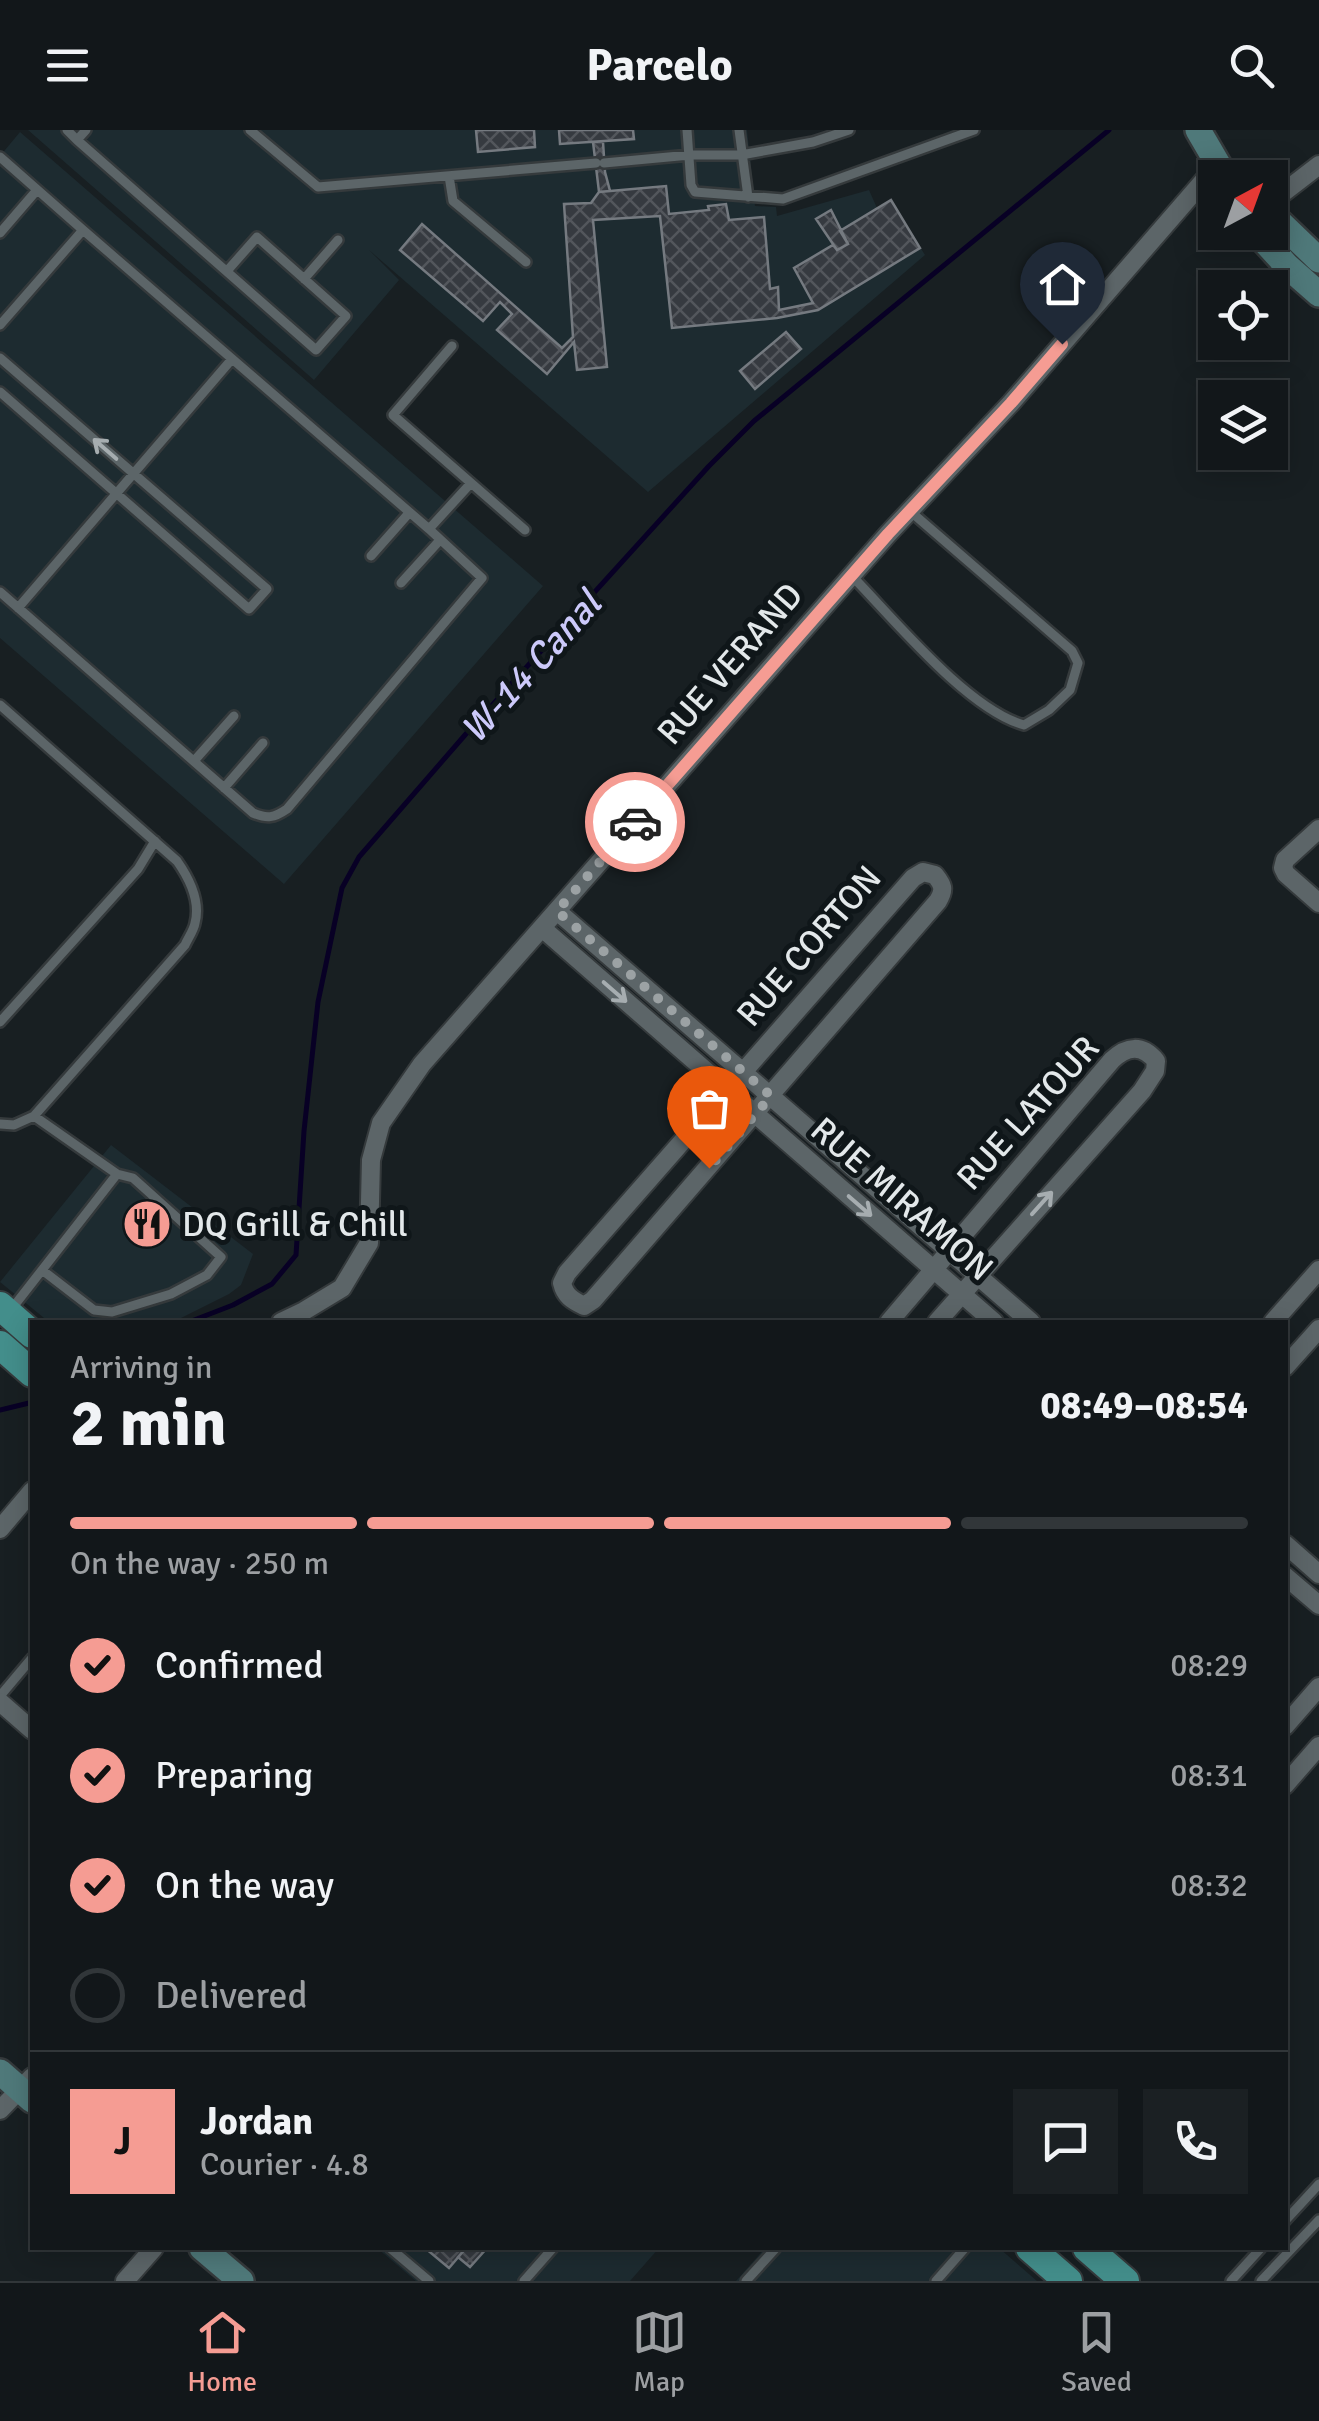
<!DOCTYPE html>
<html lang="en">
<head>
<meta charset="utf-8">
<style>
  body { margin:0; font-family:Signika,sans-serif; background:#1b2023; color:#f1f3f6; height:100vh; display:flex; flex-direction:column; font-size:38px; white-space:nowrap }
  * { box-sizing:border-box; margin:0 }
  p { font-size:32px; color:#9c9fa2 }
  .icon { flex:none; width:55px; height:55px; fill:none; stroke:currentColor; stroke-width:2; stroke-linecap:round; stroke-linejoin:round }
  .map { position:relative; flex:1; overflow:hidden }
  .side { position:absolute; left:30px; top:1190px; width:1258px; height:930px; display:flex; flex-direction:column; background:#12171a; border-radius:0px; box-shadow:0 5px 25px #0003,0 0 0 2px #313639 }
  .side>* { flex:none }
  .needle { width:65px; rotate:41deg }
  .buttons { position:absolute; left:1198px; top:30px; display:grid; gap:20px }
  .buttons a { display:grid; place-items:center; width:90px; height:90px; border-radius:0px; background:#12171a; box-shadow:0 5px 25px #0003,0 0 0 2px #313639; font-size:50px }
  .pin { position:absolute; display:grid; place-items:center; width:85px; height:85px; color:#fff; margin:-102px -42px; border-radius:50% 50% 50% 0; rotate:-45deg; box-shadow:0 0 10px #0007 }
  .pin .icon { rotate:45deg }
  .courier { position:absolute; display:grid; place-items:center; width:100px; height:100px; margin:-50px; border:8px solid #f59c93; border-radius:50%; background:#fff; color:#222; box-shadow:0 2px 12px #0007 }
  .summary em { font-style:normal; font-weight:800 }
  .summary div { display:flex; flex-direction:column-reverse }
  .summary { display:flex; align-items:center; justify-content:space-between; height:170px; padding:0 40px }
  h1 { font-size:65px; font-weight:800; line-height:75px }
  .bar { display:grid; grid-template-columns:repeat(4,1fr); gap:15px 10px; align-content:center; height:120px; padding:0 40px }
  .bar i { height:12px; border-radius:8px; background:#313639 }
  .bar .active { background:#f59c93 }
  .bar p { grid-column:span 4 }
  .line { display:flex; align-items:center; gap:25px; padding:0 40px; border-top:2px solid #313639 }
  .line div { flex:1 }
  .round { display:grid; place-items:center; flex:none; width:105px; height:105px; border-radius:0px; background:#1b2023 }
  ol { padding:0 40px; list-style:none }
  li { display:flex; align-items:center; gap:30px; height:110px }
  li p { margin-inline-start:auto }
  li .icon { padding:10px; border-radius:50%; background:#f59c93; color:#111; stroke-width:4 }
  li:last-child { color:#9c9fa2 }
  li i { width:55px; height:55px; border:5px solid #313639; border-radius:50% }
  header { display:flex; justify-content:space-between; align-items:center; height:130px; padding:0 40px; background:#12171a; font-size:45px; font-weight:800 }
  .tab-bar { display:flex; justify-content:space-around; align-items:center; height:140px; border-top:2px solid #313639; background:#12171a; font-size:28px; color:#9c9fa2 }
  .tab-bar a { display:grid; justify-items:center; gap:5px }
  .tab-bar .active { color:#f59c93 }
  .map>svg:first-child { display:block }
  .built { fill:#1d2b30 }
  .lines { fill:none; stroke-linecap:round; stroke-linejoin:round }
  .stream { stroke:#080025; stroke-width:5 }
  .building { fill:url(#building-cross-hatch); stroke:#757a80; stroke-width:2.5 }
  .lane-casing { stroke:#353a3c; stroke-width:14 }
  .street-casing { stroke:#353a3c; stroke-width:22 }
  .secondary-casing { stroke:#353a3c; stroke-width:30 }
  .primary-casing { stroke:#353a3c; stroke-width:32 }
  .lane { stroke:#5c6568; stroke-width:9 }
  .street { stroke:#5c6568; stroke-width:18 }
  .secondary { stroke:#4f797a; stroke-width:25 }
  .primary { stroke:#438e8b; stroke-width:28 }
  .oneway { stroke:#a6adb0 }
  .done { stroke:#9ca2a4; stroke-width:10; stroke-dasharray:0 18 }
  .route { stroke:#f59c93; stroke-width:12 }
  .labels { text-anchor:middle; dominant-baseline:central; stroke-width:10; stroke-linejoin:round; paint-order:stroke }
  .street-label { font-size:35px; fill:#e3e8ea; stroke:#0f1619 }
  .poi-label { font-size:35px; fill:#e3e8ea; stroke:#0f1619; text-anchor:start }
  .water-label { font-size:38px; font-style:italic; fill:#ccc9fa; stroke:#0f1619 }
</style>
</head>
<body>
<header><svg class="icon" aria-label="menu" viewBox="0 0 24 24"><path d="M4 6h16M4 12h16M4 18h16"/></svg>Parcelo<svg class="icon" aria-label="search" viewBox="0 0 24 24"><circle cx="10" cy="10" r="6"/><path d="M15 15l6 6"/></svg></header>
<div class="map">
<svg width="1319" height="2151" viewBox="0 0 1319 2151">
  <defs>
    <pattern id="building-cross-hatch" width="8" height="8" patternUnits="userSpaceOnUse" patternTransform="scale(2.5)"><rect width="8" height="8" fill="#363a40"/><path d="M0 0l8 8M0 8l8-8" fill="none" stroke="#53565c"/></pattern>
  </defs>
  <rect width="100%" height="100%" fill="#181f22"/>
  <path class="built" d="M28 0H747L755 76 776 77 777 86 869 60 877 78 891 70 925 125 648 362 369 120 399 150 314 250Z
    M20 2 543 456 284 754 0 508V26Z
    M111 1015 253 1124 241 1155 229 1164 173 1192H49L0 1152Z
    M377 2118H659L630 2151H416Z
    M765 2118H999L1037 2151H736Z"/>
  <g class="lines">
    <path class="stream" d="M189 1192 233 1175 272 1154 296 1125 304 1001 318 872 342 758 359 727 465 605 709 336 754 291 1109 0
      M0 1280 29 1273"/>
  </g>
  <path class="building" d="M476 0H534L535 17 478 22Z
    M559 0H633L634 9 560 14Z
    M593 12H603L605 42 610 61 599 62Z
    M666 56 669 84 709 80 708 76 726 74 729 90 764 87 770 159 778 157 779 180 813 173 794 138 833 115 837 120 848 114 840 101 891 70 920 118 818 180 777 188 672 198 660 86 593 90 607 237 577 240 574 212 547 244 497 200 512 184 500 172 483 191 400 120 422 94 562 218 573 207 564 74 591 73 599 62Z
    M831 80 848 114 837 120 816 89Z
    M786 202 801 219 755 259 740 241Z
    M425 2118H466L449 2138Z
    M466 2118H487L470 2137 458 2127Z"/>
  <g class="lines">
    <g class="lane-casing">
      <path id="lane" d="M67 0 77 10 86 0
        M250 0 318 57 596 33
        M687 0 691 55 695 62 783 69 974 0
        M739 0 748 67
        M77 10 316 220 346 186 257 107 227 141
        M0 27 83 100 0 195
        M604 33 690 25H741L813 12 849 0
        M449 46 453 71 526 132
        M83 100 429 399
        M0 103 37 60
        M304 149 338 110
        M452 216 393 285 525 400
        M0 228 267 459 249 479 0 262
        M371 426 409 383
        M851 445C894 489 967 579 1024 595L1049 580 1070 560 1078 533 1072 521 910 381
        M401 453 440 410
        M0 462 253 683C267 689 274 688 287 679L482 448 429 399 471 353
        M18 478 232 229
        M0 575 177 731C189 748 201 770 195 793 194 800 188 808 185 815L34 986 14 995 0 994
        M194 631 234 586
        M224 658 263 613
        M0 892 138 739 155 711
        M34 986 117 1044
        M10 1181 117 1044 133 1048 221 1127 207 1145 171 1164 112 1182 94 1180 42 1140
        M0 1566 32 1528
        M1285 2091 1319 2054
        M390 2118 429 2151
        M524 2151 553 2118
        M746 2151 776 2118
        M936 2151 965 2118
        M1231 2151 1261 2118
        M1261 2151 1319 2090"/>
    </g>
    <g class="street-casing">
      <path id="street" d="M1270 73 1319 35
        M1319 699 1285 730 1283 738 1286 744 1319 773
        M923 742 935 745C943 755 945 759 938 771L593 1170 584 1176C572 1170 565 1166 562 1153L567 1143 913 748Z
        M557 781 1031 1192
        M542 798 994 1192
        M281 1192 304 1181 342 1158 369 1113 371 1030 381 993 422 934 888 404 1011 273 1219 33
        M889 1192 1112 930C1127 916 1142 914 1156 931L1155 941 1142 961 937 1192
        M1273 1192 1319 1140
        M1285 1237 1319 1199
        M0 1399 32 1361
        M1285 1414 1319 1444
        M1285 1446 1319 1475
        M0 1572 32 1600
        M1285 1596 1319 1557
        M1285 1655 1319 1616
        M0 1980 32 1947
        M125 2151 154 2118"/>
    </g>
    <g class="secondary-casing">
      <path id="secondary" d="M1198 0 1226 48
        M1270 83 1319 130
        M1256 102 1287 136 1319 164
        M0 1942 32 1970
        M202 2118 241 2151"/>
    </g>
    <g class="primary-casing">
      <path id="primary" d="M0 1176 32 1204
        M0 1215 32 1243
        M1030 2118 1068 2151
        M1087 2118 1125 2151"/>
    </g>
    <use href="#lane" class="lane"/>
    <use href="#street" class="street"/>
    <use href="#secondary" class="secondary"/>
    <use href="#primary" class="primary"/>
  </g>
  <defs><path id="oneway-shaft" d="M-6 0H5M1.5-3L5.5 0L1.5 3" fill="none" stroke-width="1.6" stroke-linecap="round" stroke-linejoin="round" transform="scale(2.5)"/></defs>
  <g class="oneway">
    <use href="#oneway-shaft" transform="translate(105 319) rotate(-139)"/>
    <use href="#oneway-shaft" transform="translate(615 862) rotate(41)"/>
    <use href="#oneway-shaft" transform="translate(1042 1073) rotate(-48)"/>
    <use href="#oneway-shaft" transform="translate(860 1076) rotate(41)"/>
  </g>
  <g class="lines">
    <path class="done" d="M635 692 557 781 771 966 709 1038"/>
    <path class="route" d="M635 692 888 404 1011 273 1062 214"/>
  </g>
  <defs>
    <g id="restaurant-disc" transform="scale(2.5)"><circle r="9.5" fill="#f59c93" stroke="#0f1619"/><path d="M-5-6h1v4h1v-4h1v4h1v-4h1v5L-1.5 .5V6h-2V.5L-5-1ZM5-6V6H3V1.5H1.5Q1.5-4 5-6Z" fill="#111"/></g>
  </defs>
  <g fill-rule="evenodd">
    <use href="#restaurant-disc" x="147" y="1094"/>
  </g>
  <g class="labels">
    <g class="street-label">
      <text transform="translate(730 534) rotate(-49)">RUE VERAND</text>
      <text transform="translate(809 816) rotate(-49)">RUE CORTON</text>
      <text transform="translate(1028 983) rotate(-48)">RUE LATOUR</text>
      <text transform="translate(902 1069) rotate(41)">RUE MIRAMON</text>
    </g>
    <g class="poi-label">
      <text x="182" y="1094">DQ Grill &amp; Chill</text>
    </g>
    <g class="water-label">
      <text transform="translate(531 537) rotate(-48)">W-14 Canal</text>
    </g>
  </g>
</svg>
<div class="buttons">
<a><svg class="needle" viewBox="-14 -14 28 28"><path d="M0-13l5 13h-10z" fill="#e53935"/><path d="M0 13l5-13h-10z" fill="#9c9fa2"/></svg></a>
<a><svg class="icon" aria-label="locate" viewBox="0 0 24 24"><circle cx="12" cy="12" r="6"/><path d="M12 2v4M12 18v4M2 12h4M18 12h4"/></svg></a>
<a><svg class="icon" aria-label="layers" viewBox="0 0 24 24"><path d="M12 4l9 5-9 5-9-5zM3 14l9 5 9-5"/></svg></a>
</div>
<div class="pin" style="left:709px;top:1038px;background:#ea580c"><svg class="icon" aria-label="bag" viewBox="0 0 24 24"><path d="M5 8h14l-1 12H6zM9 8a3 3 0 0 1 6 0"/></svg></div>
<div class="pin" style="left:1062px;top:214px;background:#1f2937"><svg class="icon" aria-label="home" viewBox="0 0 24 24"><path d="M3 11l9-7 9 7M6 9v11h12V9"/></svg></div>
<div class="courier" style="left:635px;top:692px"><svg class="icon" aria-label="car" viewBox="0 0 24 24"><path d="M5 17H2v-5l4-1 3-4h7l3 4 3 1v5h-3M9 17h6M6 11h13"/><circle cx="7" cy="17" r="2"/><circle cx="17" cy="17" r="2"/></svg></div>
<section class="side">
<div class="summary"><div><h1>2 min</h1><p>Arriving in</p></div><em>08:49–08:54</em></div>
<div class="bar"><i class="active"></i><i class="active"></i><i class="active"></i><i></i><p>On the way · 250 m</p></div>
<ol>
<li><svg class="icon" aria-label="check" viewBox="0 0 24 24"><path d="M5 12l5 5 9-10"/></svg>Confirmed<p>08:29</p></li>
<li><svg class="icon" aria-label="check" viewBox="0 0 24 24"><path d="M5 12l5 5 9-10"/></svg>Preparing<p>08:31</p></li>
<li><svg class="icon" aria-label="check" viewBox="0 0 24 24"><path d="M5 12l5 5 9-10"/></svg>On the way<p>08:32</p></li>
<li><i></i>Delivered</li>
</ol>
<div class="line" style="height:180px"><b class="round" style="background:#f59c93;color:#111">J</b><div><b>Jordan</b><p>Courier · 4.8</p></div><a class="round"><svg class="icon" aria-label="chat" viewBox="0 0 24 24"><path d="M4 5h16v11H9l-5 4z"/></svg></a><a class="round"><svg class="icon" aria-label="phone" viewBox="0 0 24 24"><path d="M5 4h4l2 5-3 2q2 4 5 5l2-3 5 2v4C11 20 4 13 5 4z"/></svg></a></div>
</section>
</div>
<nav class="tab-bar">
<a class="active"><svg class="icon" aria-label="home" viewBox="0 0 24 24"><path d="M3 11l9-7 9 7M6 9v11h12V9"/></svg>Home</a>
<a><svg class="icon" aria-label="map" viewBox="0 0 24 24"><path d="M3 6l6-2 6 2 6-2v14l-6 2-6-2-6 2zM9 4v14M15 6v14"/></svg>Map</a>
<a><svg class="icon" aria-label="saved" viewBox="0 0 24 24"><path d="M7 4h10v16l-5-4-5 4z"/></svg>Saved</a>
</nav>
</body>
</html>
